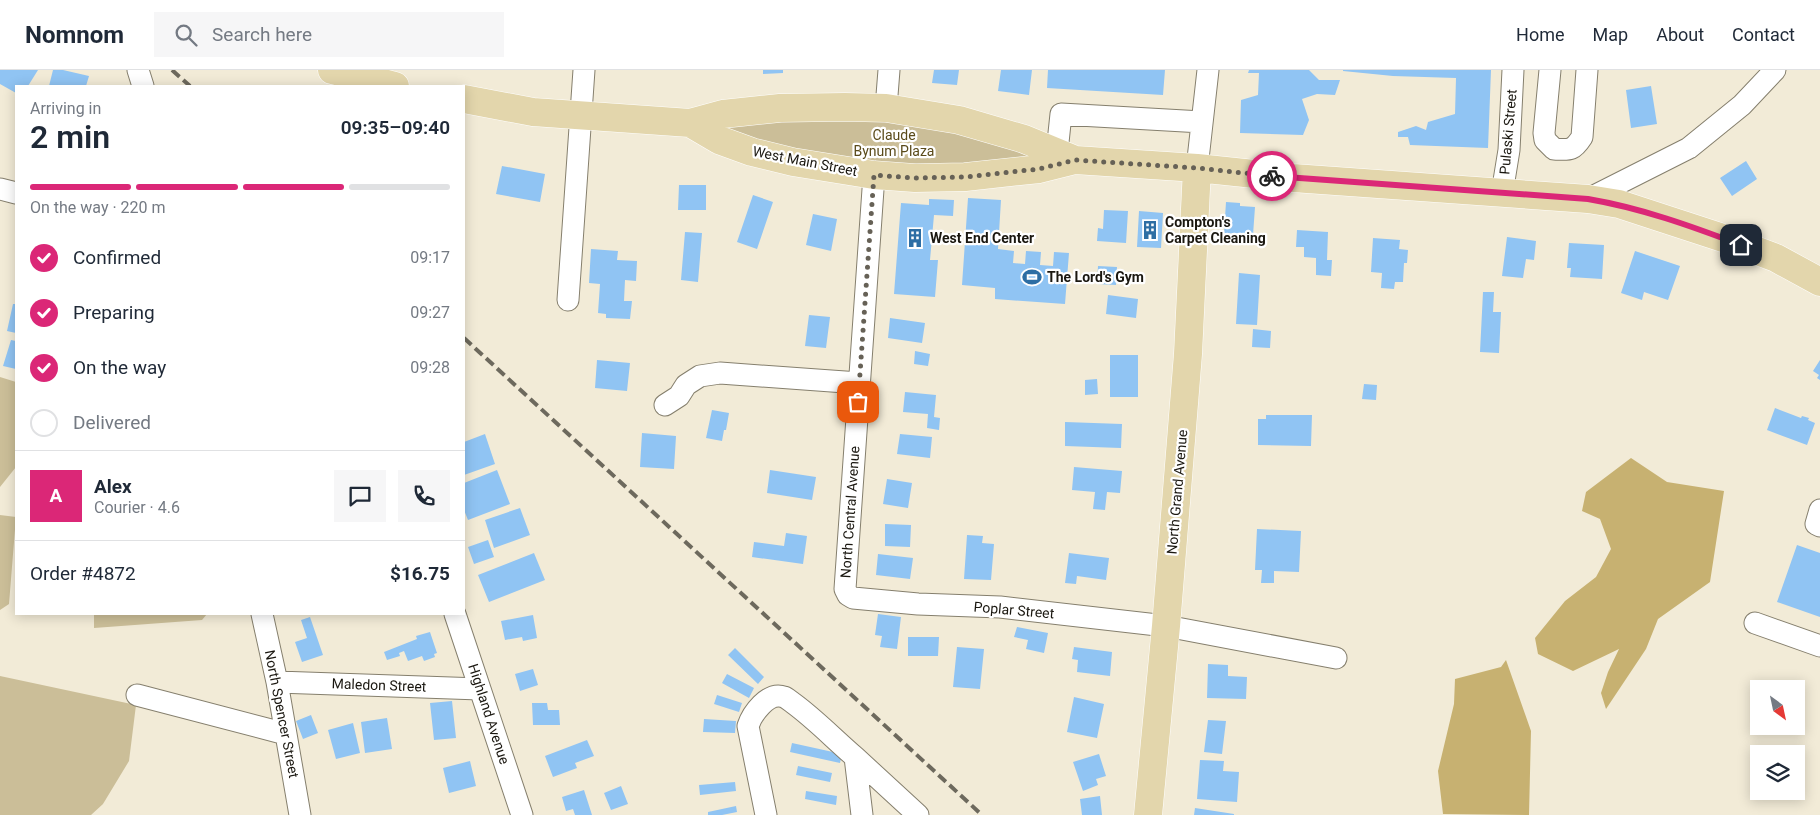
<!DOCTYPE html>
<html lang="en">
<head>
<meta charset="utf-8">
<style>
  body { margin:0; font-family:Roboto,sans-serif; background:#f6f6f7; color:#1f2937; height:100vh; display:flex; flex-direction:column; font-size:19px; white-space:nowrap }
  * { box-sizing:border-box; margin:0 }
  p { font-size:16px; color:#747a83 }
  .icon { flex:none; width:28px; height:28px; fill:none; stroke:currentColor; stroke-width:2; stroke-linecap:round; stroke-linejoin:round }
  .map { position:relative; flex:1; overflow:hidden }
  .sheet { position:absolute; left:15px; top:15px; width:450px; height:530px; display:flex; flex-direction:column; background:#fff; border-radius:0px; box-shadow:0 2px 12px #0003 }
  .sheet>* { flex:none }
  .needle { width:32px; rotate:147deg }
  .fabs { position:absolute; left:1750px; top:610px; display:grid; gap:10px }
  .fabs a { display:grid; place-items:center; width:55px; height:55px; border-radius:0px; background:#fff; box-shadow:0 2px 12px #0003; font-size:25px }
  .pin { position:absolute; display:grid; place-items:center; width:42px; height:42px; color:#fff; margin:-21px; border-radius:10px; box-shadow:0 2px 8px #0006 }
  .courier { position:absolute; display:grid; place-items:center; width:50px; height:50px; margin:-25px; border:4px solid #db2777; border-radius:50%; background:#fff; color:#222; box-shadow:0 1px 6px #0007 }
  .summary em { font-style:normal; font-weight:600 }
  .summary div { display:flex; flex-direction:column-reverse }
  .summary { display:flex; align-items:center; justify-content:space-between; height:85px; padding:0 15px }
  h1 { font-size:32px; font-weight:600; line-height:38px }
  .bar { display:grid; grid-template-columns:repeat(4,1fr); gap:8px 5px; align-content:center; height:60px; padding:0 15px }
  .bar i { height:6px; border-radius:4px; background:#e0e1e3 }
  .bar .on { background:#db2777 }
  .bar p { grid-column:span 4 }
  .line { display:flex; align-items:center; gap:12px; padding:0 15px; border-top:1px solid #e0e1e3 }
  .line div { flex:1 }
  .round { display:grid; place-items:center; flex:none; width:52px; height:52px; border-radius:0px; background:#f6f6f7 }
  ol { padding:0 15px; list-style:none }
  li { display:flex; align-items:center; gap:15px; height:55px }
  li p { margin-inline-start:auto }
  li .icon { padding:5px; border-radius:50%; background:#db2777; color:#fff; stroke-width:4 }
  li:last-child { color:#747a83 }
  li i { width:28px; height:28px; border:2px solid #e0e1e3; border-radius:50% }
  header { display:flex; align-items:center; gap:30px; box-sizing:border-box; height:70px; padding:0 25px; background:#fff; border-bottom:1px solid #e0e1e3 }
  header strong { font-size:24px }
  nav { display:flex; gap:28px; margin-inline-start:auto; font-size:18px }
  .search { width:350px; height:45px; background:#f6f6f7; display:flex; align-items:center; gap:12px; box-sizing:border-box; padding:0 18px; border-radius:0px; color:#747a83; font-size:19px }
  .map>svg:first-child { display:block }
  .green { fill:#cbbe98 }
  .water { fill:#c7b171 }
  .building { fill:#90c4f3 }
  .lines { fill:none; stroke-linecap:round; stroke-linejoin:round }
  .minor-casing { stroke:#857f6d; stroke-width:23 }
  .major-casing { stroke:#fff; stroke-width:29 }
  .minor { stroke:#fff; stroke-width:21 }
  .major { stroke:#e3d6ac; stroke-width:28 }
  .rail { stroke:#6d695d; stroke-width:4; stroke-dasharray:10 5; stroke-linecap:butt }
  .done { stroke:#666156; stroke-width:5; stroke-dasharray:0 9 }
  .route { stroke:#db2777; stroke-width:6 }
  .labels { text-anchor:middle; dominant-baseline:central; stroke-width:4.5; stroke-linejoin:round; paint-order:stroke }
  .street-label { font-size:14px; fill:#1a1710; stroke:#fff }
  .park-label { font-size:14px; fill:#5a4a19; stroke:#fff }
  .poi-label { font-size:14px; font-weight:bold; fill:#1a1710; stroke:#fff; text-anchor:start }
</style>
</head>
<body>
<header>
<strong>Nomnom</strong>
<div class="search"><svg class="icon" aria-label="search" viewBox="0 0 24 24"><circle cx="10" cy="10" r="6"/><path d="M15 15l6 6"/></svg>Search here</div>
<nav><a>Home</a><a>Map</a><a>About</a><a>Contact</a></nav>
</header>
<div class="map">
<svg width="1820" height="745" viewBox="0 0 1820 745">
  <rect width="100%" height="100%" fill="#f2ebd7"/>
  <path class="green" d="M779 48 923 51 1044 86 986 96 853 94 725 61 724 56Z
    M0 307 16 312V397L0 417Z
    M0 445 16 447 9 534 0 540Z
    M94 544H207L202 550 94 558Z
    M0 606 136 635 129 691 103 734 91 745H0Z"/>
  <path class="water" d="M1631 388 1667 412 1724 421 1710 512 1658 549 1646 579 1606 639 1601 623 1608 602 1619 579 1573 601 1538 584 1535 568 1565 531 1596 507 1611 479 1600 449 1582 441 1586 422Z
    M1506 590 1531 661 1529 745 1443 744 1438 701 1454 634 1455 609 1501 597Z"/>
  <path class="building" d="M0 0H38L28 16H16V23L0 14Z
    M53 0H63L89 6 86 16H49Z
    M763 0H783V3L763 4Z
    M934 0H959L957 15 932 13Z
    M1001 0H1032L1029 25 998 21Z
    M1048 0H1165L1163 25 1047 18Z
    M1249 0H1309L1319 10H1340L1335 25 1317 24 1302 29 1309 50 1303 65 1240 63 1241 30 1258 25 1259 3H1248Z
    M1343 0H1491L1488 78 1410 75 1408 67H1398V62L1416 56 1426 60 1428 52 1455 44 1456 8 1393 6 1343 1Z
    M1651 16 1657 54 1631 58 1626 20Z
    M1746 91 1757 109 1732 126 1720 108Z
    M502 96 545 104 540 132 496 124Z
    M679 115H706V140H678Z
    M753 125 773 132 757 179 737 172Z
    M968 128 1001 130 998 179 1014 181 1013 193 1025 194 1026 181 1041 182 1040 195 1053 196 1054 182 1069 183 1065 234 995 229V218L962 215Z
    M929 129 954 130 953 146 934 145 930 190H938L935 227 894 224 901 133 929 135Z
    M1226 132 1240 133V136L1255 137 1253 165 1224 163Z
    M1104 140 1128 141 1126 173 1097 171 1098 158 1103 159Z
    M1139 141 1163 143 1161 178 1137 177Z
    M813 144 837 149 831 181 806 175Z
    M1297 160 1328 162 1327 190H1332L1331 206 1316 205V188L1304 187V177H1296Z
    M685 162 702 163 698 212 681 210Z
    M1507 167 1536 171 1534 190 1526 189 1523 208 1502 206Z
    M1373 168 1400 170 1399 179 1408 180 1407 193H1404L1403 212H1395L1394 219 1381 218 1382 203 1371 202Z
    M1569 173 1604 175 1602 209 1570 207 1571 198H1567Z
    M591 179 618 181 617 190 637 191 636 211 625 210 624 231H632L630 249 606 248V244L598 243 600 214 589 213Z
    M1635 181 1680 196 1668 230 1644 222 1642 230 1621 223Z
    M1098 196 1117 197 1116 215 1097 214Z
    M1239 203 1260 205 1257 255 1236 254Z
    M1483 222H1494L1493 242H1501L1499 283 1480 282Z
    M1108 225 1138 229 1136 248 1106 244Z
    M13 234H16V263L7 261Z
    M809 245 830 247 826 278 805 276Z
    M890 248 925 253 922 273 888 268Z
    M1253 259 1271 261 1270 278 1252 277Z
    M11 270 16 271V299L3 296Z
    M915 281 930 284 928 296 914 294Z
    M1110 285H1138V327H1110Z
    M597 290 630 293 627 321 595 318Z
    M1820 290V310L1817 308 1819 305 1813 301Z
    M1097 309 1098 324 1085 325V310Z
    M1364 314 1377 315 1376 330 1362 329Z
    M905 322 936 325 934 347 940 348 939 360 927 358 928 344 903 342Z
    M1775 338 1801 348 1802 346 1809 348 1808 350 1815 353 1807 375 1767 360Z
    M712 340 729 343 726 360H724L722 371 706 368Z
    M1266 345H1312L1311 376 1258 375V349H1266Z
    M1065 352 1122 354 1121 378 1065 376Z
    M642 363 676 366 674 399 640 397Z
    M485 364 495 394 464 405V372Z
    M900 364 932 367 930 388 897 384Z
    M1074 397 1122 401 1120 423 1107 422 1105 440 1093 439 1095 422 1072 420Z
    M497 400 510 434 468 450 464 440V413Z
    M770 400 816 407 812 430 767 423Z
    M887 409 912 413 908 438 883 434Z
    M520 438 530 465 494 478 485 450Z
    M885 454 911 455 910 477 885 476Z
    M1257 459 1301 461 1299 502 1274 501V513H1261L1262 500H1255Z
    M786 463 807 466 803 494 752 487 754 472 784 476Z
    M967 465 983 466 982 473 994 474 991 510 964 509Z
    M488 470 494 487 474 494 468 477Z
    M1797 475 1820 483V547L1777 532Z
    M534 483 545 510 489 532 478 505Z
    M1069 483 1109 488 1106 510 1077 506 1076 514 1065 513Z
    M878 484 913 488 910 509 876 505Z
    M878 544 901 547 897 579 880 577 882 566 875 565Z
    M533 545 537 568 523 571 522 567 505 570 501 551Z
    M310 547 323 585 302 592 295 572 307 568 301 550Z
    M1017 557 1048 563 1044 583 1026 579 1028 570 1014 567Z
    M430 562 437 583 434 584 435 587 424 591 422 586 408 591 404 581 399 583 400 586 387 590 384 582 417 569 416 566Z
    M908 567H939L938 586H908Z
    M957 577 984 579 980 619 953 617Z
    M1074 577 1112 582 1110 606 1077 602 1078 590 1072 589Z
    M735 578 764 607 758 614 728 585Z
    M1208 594 1228 595V606L1247 607 1246 629 1207 628Z
    M533 599 538 615 520 621 515 604Z
    M727 604 754 618 749 628 722 613Z
    M717 625 742 633 739 642 714 634Z
    M1074 627 1104 634 1097 668 1067 662Z
    M452 631 456 668 434 670 430 633Z
    M532 633H547L548 640H559L560 655H533Z
    M311 645 318 663 303 669 296 651Z
    M387 648 392 679 365 683 361 652Z
    M704 649 736 651 735 663 703 662Z
    M1208 650 1226 651 1222 684 1204 682Z
    M353 653 360 683 336 689 328 660Z
    M587 670 594 686 575 693 577 698 553 707 545 686Z
    M792 673 842 684 840 693 790 682Z
    M1099 684 1106 706 1096 709 1098 715 1083 721 1073 692Z
    M1200 690 1224 691 1223 701 1239 702 1237 732 1197 729Z
    M470 691 476 716 449 723 443 698Z
    M798 696 832 703 830 712 796 705Z
    M735 712 736 721 700 725 699 715Z
    M621 716 628 734 611 740 604 723Z
    M584 720 592 745H575L573 739 566 741 562 727Z
    M806 721 837 726 836 735 805 729Z
    M1100 726 1102 745H1082L1080 729Z
    M736 736 737 742 722 745H708V742Z
    M1195 738 1234 744V745H1194Z"/>
  <g class="lines">
    <g class="minor-casing">
      <path id="minor" d="M138 0 143 16
        M1550 0 1544 63 1545 70 1554 79C1570 80 1573 81 1582 67L1587 0
        M886 38 889 0
        M1057 82 1061 44 1202 52
        M1197 98 1208 0
        M874 105 845 519 848 525 853 528 918 534 1000 537 1166 556 1336 588
        M0 119 16 123
        M1502 123 1509 80 1513 0
        M1588 129 1689 78 1742 35 1775 0
        M568 230 584 0
        M665 335 679 326 686 315 700 306 720 303 859 313
        M1820 440 1816 454 1820 456
        M262 544 277 612 300 745
        M455 544 522 745
        M1755 553 1820 576
        M277 612 480 619
        M137 625 286 664
        M855 687 918 745
        M766 745 748 656C752 644 768 621 784 627 787 628 790 631 793 633 815 649 834 669 855 687L862 745"/>
    </g>
    <g class="major-casing">
      <path id="major" d="M332 0 395 16
        M464 29 533 42 690 53 723 44 780 38 845 37 886 38 959 50 1024 69 1075 90
        M690 53 719 70 752 82 793 92 874 105 915 108 965 107 1039 99 1075 90 1197 98 1293 108 1588 129 1619 134 1723 168 1776 188 1820 212
        M1148 745 1166 556 1188 284 1197 98"/>
    </g>
    <use href="#minor" class="minor"/>
    <use href="#major" class="major"/>
    <path class="rail" d="M172 0 190 16
      M464 268 982 745"/>
  </g>
  <g class="lines">
    <path class="done" d="M858 332 874 105 915 108 965 107 1039 99 1075 90 1197 98 1272 106"/>
    <path class="route" d="M1272 106 1588 129C1641 138 1691 156 1741 175"/>
  </g>
  <defs>
    <g id="building-bare" transform="scale(1.5)"><path d="M-4-6H4V6H1V3H-1V6H-4ZM-2.5-4.3h1.7v1.8h-1.7ZM.8-4.3h1.7v1.8H.8ZM-2.5-1h1.7V.8h-1.7ZM.8-1h1.7V.8H.8Z" fill="#2d6ea4" stroke="#fff" stroke-width="2.5" paint-order="stroke"/></g>
    <g id="stadium-bare" transform="scale(1.5)"><path d="M0-5a6.5 5 0 1 0 0 10a6.5 5 0 1 0 0-10ZM-3.5-1.8h7v3.6h-7Z" fill="#2d6ea4" stroke="#fff" stroke-width="2.5" paint-order="stroke"/></g>
  </defs>
  <g fill-rule="evenodd">
    <use href="#building-bare" x="1150" y="160"/>
    <use href="#building-bare" x="915" y="168"/>
    <use href="#stadium-bare" x="1032" y="207"/>
  </g>
  <g class="labels">
    <g class="street-label">
      <text transform="translate(1508 62) rotate(-85)">Pulaski Street</text>
      <text transform="translate(805 91) rotate(11)">West Main Street</text>
      <text transform="translate(1177 422) rotate(-85)">North Grand Avenue</text>
      <text transform="translate(850 442) rotate(-86)">North Central Avenue</text>
      <text transform="translate(1014 540) rotate(5)">Poplar Street</text>
      <text transform="translate(379 615) rotate(2)">Maledon Street</text>
      <text transform="translate(282 644) rotate(79)">North Spencer Street</text>
      <text transform="translate(489 644) rotate(72)">Highland Avenue</text>
    </g>
    <g class="park-label">
      <text x="894" y="65">Claude<tspan x="894" dy="16">Bynum Plaza</tspan></text>
    </g>
    <g class="poi-label">
      <text x="1165" y="152">Compton's<tspan x="1165" dy="16">Carpet Cleaning</tspan></text>
      <text x="930" y="168">West End Center</text>
      <text x="1047" y="207">The Lord's Gym</text>
    </g>
  </g>
</svg>
<div class="fabs">
<a><svg class="needle" viewBox="-14 -14 28 28"><path d="M0-13l5 13h-10z" fill="#e53935"/><path d="M0 13l5-13h-10z" fill="#747a83"/></svg></a>
<a><svg class="icon" aria-label="layers" viewBox="0 0 24 24"><path d="M12 4l9 5-9 5-9-5zM3 14l9 5 9-5"/></svg></a>
</div>
<div class="pin" style="left:858px;top:332px;background:#ea580c"><svg class="icon" aria-label="bag" viewBox="0 0 24 24"><path d="M5 8h14l-1 12H6zM9 8a3 3 0 0 1 6 0"/></svg></div>
<div class="pin" style="left:1741px;top:175px;background:#1f2937"><svg class="icon" aria-label="home" viewBox="0 0 24 24"><path d="M3 11l9-7 9 7M6 9v11h12V9"/></svg></div>
<div class="courier" style="left:1272px;top:106px"><svg class="icon" aria-label="bike" viewBox="0 0 24 24"><circle cx="6" cy="16" r="4"/><circle cx="18" cy="16" r="4"/><path d="M6 16l4-8h5l3 8M10 8l3 8H6M13 5h3"/></svg></div>
<section class="sheet">
<div class="summary"><div><h1>2 min</h1><p>Arriving in</p></div><em>09:35–09:40</em></div>
<div class="bar"><i class="on"></i><i class="on"></i><i class="on"></i><i></i><p>On the way · 220 m</p></div>
<ol>
<li><svg class="icon" aria-label="check" viewBox="0 0 24 24"><path d="M5 12l5 5 9-10"/></svg>Confirmed<p>09:17</p></li>
<li><svg class="icon" aria-label="check" viewBox="0 0 24 24"><path d="M5 12l5 5 9-10"/></svg>Preparing<p>09:27</p></li>
<li><svg class="icon" aria-label="check" viewBox="0 0 24 24"><path d="M5 12l5 5 9-10"/></svg>On the way<p>09:28</p></li>
<li><i></i>Delivered</li>
</ol>
<div class="line" style="height:90px"><b class="round" style="background:#db2777;color:#fff">A</b><div><b>Alex</b><p>Courier · 4.6</p></div><a class="round"><svg class="icon" aria-label="chat" viewBox="0 0 24 24"><path d="M4 5h16v11H9l-5 4z"/></svg></a><a class="round"><svg class="icon" aria-label="phone" viewBox="0 0 24 24"><path d="M5 4h4l2 5-3 2q2 4 5 5l2-3 5 2v4C11 20 4 13 5 4z"/></svg></a></div>
<div class="line" style="height:65px"><div>Order #4872</div><b>$16.75</b></div>
</section>
</div>
</body>
</html>
